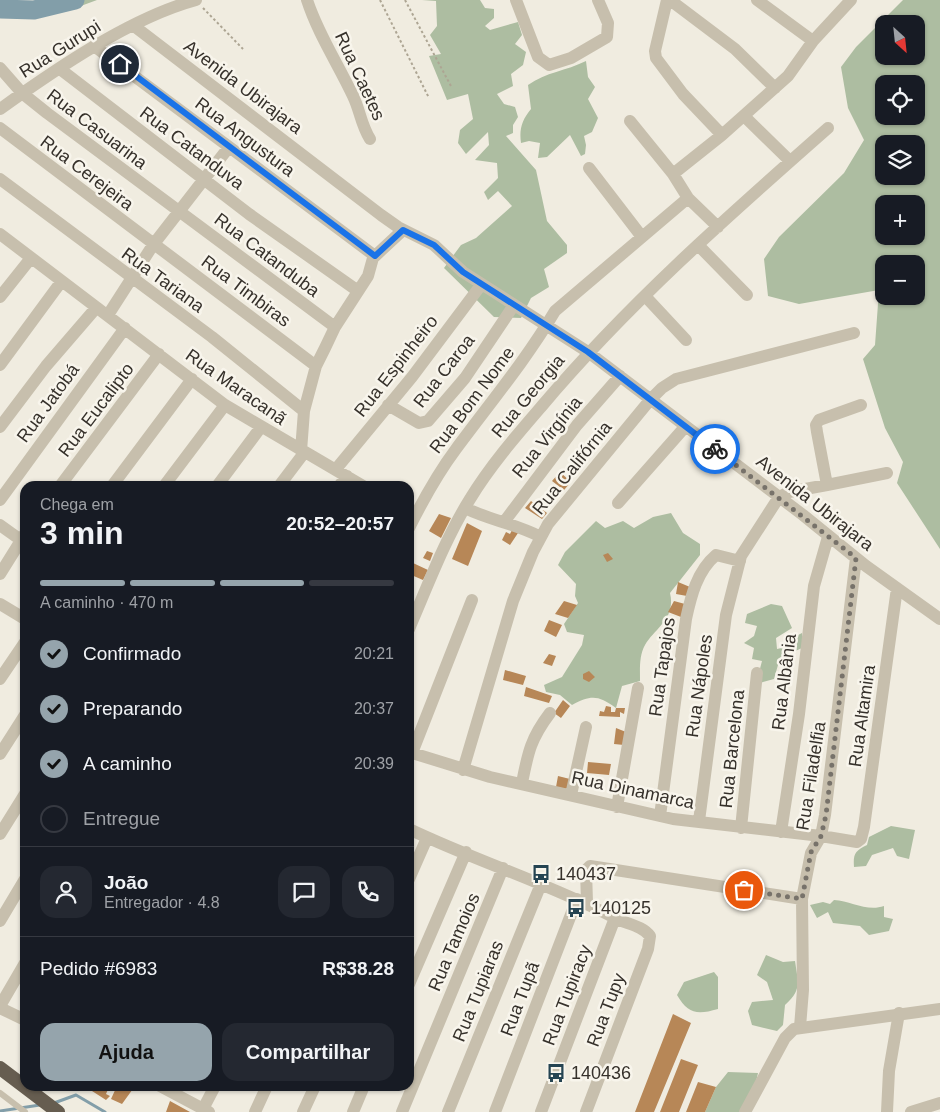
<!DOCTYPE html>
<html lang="pt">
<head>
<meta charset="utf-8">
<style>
  body { margin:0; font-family:Helvetica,sans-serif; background:#242831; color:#f1f3f6; height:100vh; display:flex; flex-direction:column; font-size:19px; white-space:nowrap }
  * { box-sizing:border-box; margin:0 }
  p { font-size:16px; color:#9ea1a6 }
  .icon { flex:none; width:28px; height:28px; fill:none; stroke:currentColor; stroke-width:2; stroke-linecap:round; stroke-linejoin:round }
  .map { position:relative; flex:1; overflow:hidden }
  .sheet { position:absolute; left:20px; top:481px; width:394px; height:610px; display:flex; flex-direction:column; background:#171b24; border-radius:15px; box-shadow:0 1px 4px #0004 }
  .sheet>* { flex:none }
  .needle { width:32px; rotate:153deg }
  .controls { position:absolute; left:875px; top:15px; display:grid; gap:10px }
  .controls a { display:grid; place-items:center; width:50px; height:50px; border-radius:10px; background:#171b24; box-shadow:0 1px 4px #0004; font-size:25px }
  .pin { position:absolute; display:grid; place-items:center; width:42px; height:42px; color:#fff; margin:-21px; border:2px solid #fff; border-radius:50%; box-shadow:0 1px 5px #0007 }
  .courier { position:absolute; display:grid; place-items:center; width:50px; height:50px; margin:-25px; border:4px solid #1a73e8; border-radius:50%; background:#fff; color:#222; box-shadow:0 1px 6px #0007 }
  .summary em { font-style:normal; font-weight:800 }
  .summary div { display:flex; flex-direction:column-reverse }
  .summary { display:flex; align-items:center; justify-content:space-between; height:85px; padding:0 20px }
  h1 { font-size:32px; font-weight:800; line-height:38px }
  .bar { display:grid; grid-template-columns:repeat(4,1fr); gap:8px 5px; align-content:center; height:60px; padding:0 20px }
  .bar i { height:6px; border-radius:4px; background:#363941 }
  .bar .active { background:#95a4ac }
  .bar p { grid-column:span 4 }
  .line { display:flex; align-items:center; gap:12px; padding:0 20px; border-top:1px solid #363941 }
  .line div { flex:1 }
  .round { display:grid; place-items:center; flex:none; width:52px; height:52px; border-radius:15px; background:#242831 }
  ol { padding:0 20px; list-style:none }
  li { display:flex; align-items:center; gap:15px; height:55px }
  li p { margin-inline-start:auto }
  li .icon { padding:5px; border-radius:50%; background:#95a4ac; color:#111; stroke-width:4 }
  li:last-child { color:#9ea1a6 }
  li i { width:28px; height:28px; border:2px solid #363941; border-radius:50% }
  .action { display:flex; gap:10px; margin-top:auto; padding:10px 20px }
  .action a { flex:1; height:58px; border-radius:15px; background:#95a4ac; color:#111; font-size:20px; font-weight:800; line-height:58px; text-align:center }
  .action a+a { background:#242831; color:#f1f3f6 }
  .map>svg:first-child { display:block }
  .green { fill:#adbda1; fill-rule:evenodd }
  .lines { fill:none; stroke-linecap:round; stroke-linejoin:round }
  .stream { stroke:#829ea9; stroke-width:3 }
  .river { stroke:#829ea9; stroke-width:19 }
  .building { fill:#b78757 }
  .path { stroke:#ada593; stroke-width:2; stroke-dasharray:2.5 2.5; stroke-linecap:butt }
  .service { stroke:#c7bfad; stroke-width:6 }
  .minor { stroke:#c7bfad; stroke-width:12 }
  .tertiary { stroke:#c7bfad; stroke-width:12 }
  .trunk { stroke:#665d50; stroke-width:14 }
  .done { stroke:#77726a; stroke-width:5; stroke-dasharray:0 9 }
  .route { stroke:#1a73e8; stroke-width:6 }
  .labels { text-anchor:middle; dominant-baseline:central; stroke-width:5; stroke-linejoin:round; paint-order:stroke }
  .street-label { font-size:18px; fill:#36312b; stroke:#f8f5ec }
  .poi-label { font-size:18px; fill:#36312b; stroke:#f8f5ec; text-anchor:start }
</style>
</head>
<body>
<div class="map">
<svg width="940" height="1112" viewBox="0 0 940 1112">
  <rect width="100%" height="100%" fill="#f0ece0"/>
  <path class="green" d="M45 0H97L70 10Z
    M422 0H480L485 8 494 9V18L485 26 490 30 518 22 522 35 515 44 526 52 523 65 511 74 513 86 497 94 504 104 515 107 518 117 513 125V133L506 136 536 170 547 221 567 245V253L544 269 549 287 531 298 521 318 494 317 444 268 461 245 476 238 512 206 498 191 488 200 484 192 498 178 497 163 475 160 489 145 488 132 466 154 458 143 460 130 473 119 468 94 447 100 429 56 441 54 430 35 437 26 436 1Z
    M903 0H940V549L897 483 903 462 885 428 863 359 875 345 879 290 799 304 768 296 764 259 779 237 844 173 864 140 848 108 841 67 856 47ZM884 24H916V56H884ZM884 84H916V116H884ZM884 144H916V176H884ZM884 204H916V236H884ZM884 264H916V296H884Z
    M586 61 588 77 595 87 588 99 598 118 592 132 584 136 586 145 585 154 581 156 570 135 547 157 538 158 540 143 529 141 521 143C519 129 522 120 531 109L528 85C546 72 566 71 586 61Z
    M671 513 683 533 700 544V555L670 593C676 619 655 628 645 645 639 656 640 668 640 681L622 686 616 708C598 695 591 695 572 705L560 695 546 692 544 685 562 677 582 645 584 635 567 632 564 624 578 603 575 596 576 584 558 565 565 552 596 521 605 528 623 521 634 528 653 517Z
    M771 604 782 606 792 628 776 638 777 649 791 646 796 636 802 633V648L780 658 774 679 756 684 762 661 752 659 754 648 744 643 754 636 757 626 745 623 747 614Z
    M891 826 915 830 909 859 897 856 893 848 872 855 866 866 854 867C853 854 855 851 867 845L869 837Z
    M834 900C851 901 867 912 884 906V917L893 919 889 931 869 935 860 926 833 923 828 912 817 918 810 905 823 902 830 904Z
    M766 955 783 962 795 961C798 982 802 990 785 1005L783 1025 777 1031 752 1025 748 1011 752 1002 773 1000 767 982 757 975Z
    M714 972 718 977V1009C697 1015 688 1014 677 995L684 982Z
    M728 1072 758 1073 756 1082 740 1112H705L716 1087Z"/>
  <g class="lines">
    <path class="stream" d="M54 1103 76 1095 105 1112
      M0 1111 40 1105"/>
    <path class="river" d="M0 9 34 10 75 0"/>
  </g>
  <path class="building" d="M560 472 571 482 564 490 552 481Z
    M531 501 547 513 542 519 525 508Z
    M439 514 451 518 441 538 429 531Z
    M467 523 482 531 468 566 452 559Z
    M512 530 518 533 510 545 502 540 506 532 510 534Z
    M427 551 433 553 430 561 423 558Z
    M608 553 613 559 607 562 603 555Z
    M413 563 428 570 423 580 409 574Z
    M678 582 690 587 687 596 676 594Z
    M564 601 577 605 568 618 555 614Z
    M674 601 685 604 681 617 668 612Z
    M549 620 562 625 556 637 544 631Z
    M549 654 556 656 552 666 543 663Z
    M505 670 526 676 523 685 503 680Z
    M589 671 595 677 589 682 583 679V674Z
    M526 687 552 696 549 703 524 696Z
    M563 700 570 706 561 718 554 713Z
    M606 706 611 707V712H615L616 708H625L624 714 620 712V717L599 716 600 711 604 712Z
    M616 728 626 732 624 745 614 744Z
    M588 762 611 764 609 775 587 773Z
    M558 776 570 779 567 789 556 787Z
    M673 1014 691 1023 654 1112H635Z
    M681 1059 698 1065 679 1112H660Z
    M698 1082 716 1087 705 1112H686Z
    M95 1086H114L113 1089 109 1087 106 1094 110 1096 106 1100 92 1091Z
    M117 1086H135L122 1104 111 1099Z
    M170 1101 190 1112H166Z"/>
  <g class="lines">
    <path class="path" d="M380 0 429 98
      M405 0 452 88
      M203 8 243 49"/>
    <path class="service" d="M0 1093 25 1112"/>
    <path class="minor" d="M307 0C318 34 338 64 353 96 360 110 361 125 370 139
      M516 0 538 57 549 65 571 58 607 37 608 23 598 0
      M667 0 655 51 656 58 683 94 722 135
      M670 0 735 49 775 88
      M757 0 813 41
      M134 26 381 215 398 227 434 245 463 272 588 352 803 515 866 566 940 619
      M94 46 375 256
      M0 68 22 93 47 113 335 327
      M60 69 249 214 358 291
      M0 109C56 69 130 18 196 0
      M744 116 790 161
      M630 121 673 174 688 198 718 227
      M0 128 316 366
      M589 168 642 237
      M673 174 722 135 788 76 813 41 851 0
      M0 179 212 337 304 411
      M0 234 225 405 363 486
      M699 246 747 295
      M645 296 686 340
      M0 297 31 258
      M108 315 153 245 229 147
      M0 365 61 282
      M388 405 419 423 428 421 465 378 514 305
      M0 427 46 366 96 308
      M301 451 304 411 316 366 325 348 335 327 368 276 373 258 403 230
      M336 469 412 377 481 285
      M827 485 887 473
      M60 486 159 354
      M112 486 192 379
      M164 486 225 405
      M217 486 261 427
      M279 486 304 453
      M339 486 347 476
      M0 500 125 328
      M618 503 685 427
      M465 508C490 520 516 524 541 537
      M504 522 577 425 620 376
      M0 525 25 543
      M409 528C423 500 438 473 456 449 490 403 526 360 555 311L688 198
      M0 574 25 534
      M0 604 25 619
      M409 629C428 585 445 539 470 499 490 466 516 436 541 407 627 305 728 216 828 128
      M0 679 25 642
      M409 752 490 777 673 819 821 836 857 842 861 839 864 827 897 588
      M412 753 472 600
      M0 754 25 715
      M463 770 513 601 533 552 548 524 650 400 662 388 676 379 854 333
      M522 783C528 752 531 738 550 713
      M571 795 586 727
      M617 807 638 688
      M660 816 686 619C691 596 697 571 716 555L740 561
      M699 821 726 615 741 556 779 497 789 492 827 485 817 432 816 425 819 420 861 405
      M741 828 757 673
      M409 829C476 861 547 883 613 917 625 924 642 925 650 936L648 949 586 1112
      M781 832 799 714 814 586 828 537
      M0 834 25 794
      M409 879 427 838
      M587 903 586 870 590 866 802 899
      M0 921 25 879
      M409 984 466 852
      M0 1006 25 963
      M800 1027 803 990 802 899 811 853 821 836 825 815 856 558
      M203 1109 215 1086
      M255 1112 267 1086
      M303 1112 315 1086
      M353 1112 364 1086
      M402 1112 503 868
      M448 1112 541 884
      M495 1112 577 899
      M541 1112 615 918
      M887 1112 889 1071 899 1013
      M911 1112 940 1103"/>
    <path class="tertiary" d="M0 1008 25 1020
      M160 1086 209 1112
      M745 1112 785 1038 794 1029 940 1009"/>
    <path class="trunk" d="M0 1068 58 1112"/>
  </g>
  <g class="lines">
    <path class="done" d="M715 449 856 558 826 815 821 836 811 852 802 899 744 890"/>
    <path class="route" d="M120 64 375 256 403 230 434 245 463 272 588 352 715 449"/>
  </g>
  <defs>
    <g id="bus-bare" transform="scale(1.5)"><path d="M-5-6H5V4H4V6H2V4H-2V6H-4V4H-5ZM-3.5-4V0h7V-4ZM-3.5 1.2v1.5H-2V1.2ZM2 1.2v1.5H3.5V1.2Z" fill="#254452" stroke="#f8f5ec" stroke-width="2.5" paint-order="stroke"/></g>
  </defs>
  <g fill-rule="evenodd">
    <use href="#bus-bare" x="541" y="874"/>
    <use href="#bus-bare" x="576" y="908"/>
    <use href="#bus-bare" x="556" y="1073"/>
  </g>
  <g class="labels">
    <g class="street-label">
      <text transform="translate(60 49) rotate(-32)">Rua Gurupi</text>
      <text transform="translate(360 76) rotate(65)">Rua Caetes</text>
      <text transform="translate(243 87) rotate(37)">Avenida Ubirajara</text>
      <text transform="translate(97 129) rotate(37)">Rua Casuarina</text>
      <text transform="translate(245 137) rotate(37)">Rua Angustura</text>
      <text transform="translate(192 148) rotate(37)">Rua Catanduva</text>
      <text transform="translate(87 173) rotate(37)">Rua Cerejeira</text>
      <text transform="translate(267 255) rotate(37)">Rua Catanduba</text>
      <text transform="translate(163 280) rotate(36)">Rua Tariana</text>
      <text transform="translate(246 291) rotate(37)">Rua Timbiras</text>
      <text transform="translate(396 366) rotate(-52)">Rua Espinheiro</text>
      <text transform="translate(444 371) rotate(-52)">Rua Caroa</text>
      <text transform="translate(236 387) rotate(35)">Rua Maracanã</text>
      <text transform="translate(528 396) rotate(-50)">Rua Georgia</text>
      <text transform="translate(472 400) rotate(-53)">Rua Bom Nome</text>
      <text transform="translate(48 403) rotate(-54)">Rua Jatobá</text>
      <text transform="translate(96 410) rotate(-53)">Rua Eucalipto</text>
      <text transform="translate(547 437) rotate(-51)">Rua Virgínia</text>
      <text transform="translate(572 468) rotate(-51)">Rua Califórnia</text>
      <text transform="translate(815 503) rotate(38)">Avenida Ubirajara</text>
      <text transform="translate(662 667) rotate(-82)">Rua Tapajos</text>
      <text transform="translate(784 682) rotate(-83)">Rua Albânia</text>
      <text transform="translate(699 686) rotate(-82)">Rua Nápoles</text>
      <text transform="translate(862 716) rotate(-82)">Rua Altamira</text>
      <text transform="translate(732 749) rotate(-84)">Rua Barcelona</text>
      <text transform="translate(811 776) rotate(-81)">Rua Filadelfia</text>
      <text transform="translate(633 790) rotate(12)">Rua Dinamarca</text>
      <text transform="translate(454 942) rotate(-67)">Rua Tamoios</text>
      <text transform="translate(478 991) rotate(-68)">Rua Tupiaras</text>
      <text transform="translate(567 995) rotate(-69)">Rua Tupiracy</text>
      <text transform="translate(520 999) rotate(-69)">Rua Tupã</text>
      <text transform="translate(606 1010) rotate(-69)">Rua Tupy</text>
    </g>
    <g class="poi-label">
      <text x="556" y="874">140437</text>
      <text x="591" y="908">140125</text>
      <text x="571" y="1073">140436</text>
    </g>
  </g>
</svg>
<div class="controls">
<a><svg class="needle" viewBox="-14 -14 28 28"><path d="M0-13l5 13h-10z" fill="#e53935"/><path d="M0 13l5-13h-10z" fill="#9ea1a6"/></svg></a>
<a><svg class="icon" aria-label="locate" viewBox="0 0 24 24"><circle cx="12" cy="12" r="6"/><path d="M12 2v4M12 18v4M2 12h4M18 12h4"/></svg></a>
<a><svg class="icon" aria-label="layers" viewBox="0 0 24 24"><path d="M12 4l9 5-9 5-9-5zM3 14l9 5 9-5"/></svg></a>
<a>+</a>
<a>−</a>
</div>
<div class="pin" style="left:744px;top:890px;background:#ea580c"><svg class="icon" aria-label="bag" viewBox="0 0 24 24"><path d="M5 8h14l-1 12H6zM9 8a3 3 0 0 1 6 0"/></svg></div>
<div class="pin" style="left:120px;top:64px;background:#1f2937"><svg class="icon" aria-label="home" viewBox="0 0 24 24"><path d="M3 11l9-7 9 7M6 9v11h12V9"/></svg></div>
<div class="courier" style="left:715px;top:449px"><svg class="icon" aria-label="bike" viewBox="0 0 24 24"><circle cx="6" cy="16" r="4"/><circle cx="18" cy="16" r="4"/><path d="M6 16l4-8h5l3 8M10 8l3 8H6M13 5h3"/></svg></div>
<section class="sheet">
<div class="summary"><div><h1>3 min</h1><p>Chega em</p></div><em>20:52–20:57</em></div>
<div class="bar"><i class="active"></i><i class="active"></i><i class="active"></i><i></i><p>A caminho · 470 m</p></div>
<ol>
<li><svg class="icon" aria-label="check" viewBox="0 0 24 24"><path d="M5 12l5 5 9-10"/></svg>Confirmado<p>20:21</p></li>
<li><svg class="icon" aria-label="check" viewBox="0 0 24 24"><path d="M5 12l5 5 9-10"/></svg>Preparando<p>20:37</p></li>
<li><svg class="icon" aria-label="check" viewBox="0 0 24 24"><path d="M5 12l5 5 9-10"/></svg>A caminho<p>20:39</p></li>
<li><i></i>Entregue</li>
</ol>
<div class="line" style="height:90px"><a class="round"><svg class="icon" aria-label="person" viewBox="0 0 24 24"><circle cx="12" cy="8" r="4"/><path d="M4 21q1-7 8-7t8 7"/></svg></a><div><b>João</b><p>Entregador · 4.8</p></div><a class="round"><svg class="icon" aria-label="chat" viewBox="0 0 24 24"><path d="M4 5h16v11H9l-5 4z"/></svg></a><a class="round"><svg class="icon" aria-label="phone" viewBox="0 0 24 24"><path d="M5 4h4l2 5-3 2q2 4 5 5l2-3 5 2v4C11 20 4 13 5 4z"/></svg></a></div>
<div class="line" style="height:65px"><div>Pedido #6983</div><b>R$38.28</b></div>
<div class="action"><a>Ajuda</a><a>Compartilhar</a></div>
</section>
</div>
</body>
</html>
